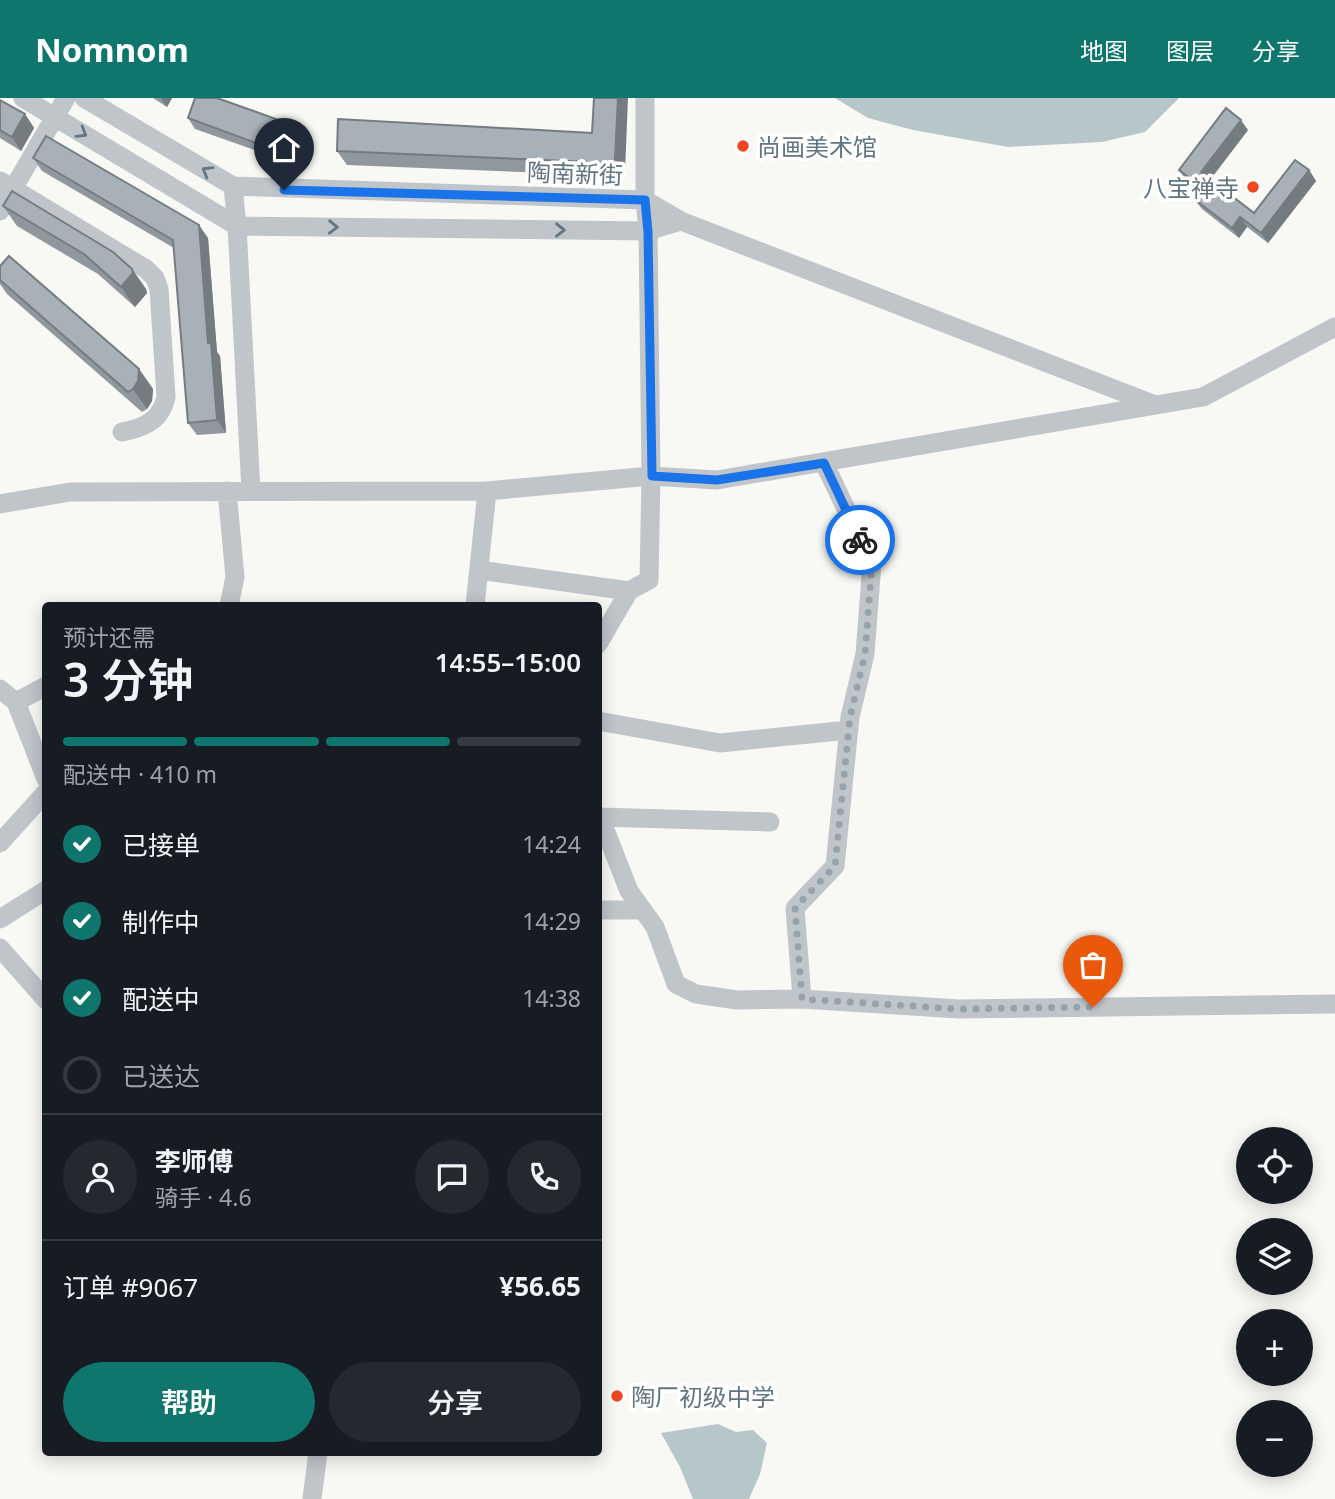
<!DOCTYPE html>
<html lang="zh">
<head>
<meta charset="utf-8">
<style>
  body { margin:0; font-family:"Noto Sans","Noto Sans SC",sans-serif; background:#242831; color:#f1f3f6; height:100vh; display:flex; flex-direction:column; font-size:26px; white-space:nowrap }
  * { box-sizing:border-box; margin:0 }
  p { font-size:23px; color:#9ea1a6 }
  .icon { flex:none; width:38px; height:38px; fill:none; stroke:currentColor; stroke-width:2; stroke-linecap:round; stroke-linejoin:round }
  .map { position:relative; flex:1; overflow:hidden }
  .sheet { position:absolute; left:42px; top:504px; width:560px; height:854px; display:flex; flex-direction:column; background:#171b24; border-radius:7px; box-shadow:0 4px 18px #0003 }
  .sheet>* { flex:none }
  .controls { position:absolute; left:1236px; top:1029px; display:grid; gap:14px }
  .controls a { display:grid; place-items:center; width:77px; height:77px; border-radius:50%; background:#171b24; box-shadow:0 4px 18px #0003; font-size:35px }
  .pin { position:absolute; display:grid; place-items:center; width:60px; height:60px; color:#fff; margin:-72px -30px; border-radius:50% 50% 50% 0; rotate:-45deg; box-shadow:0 0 7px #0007 }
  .pin .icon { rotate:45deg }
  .courier { position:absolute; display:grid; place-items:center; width:70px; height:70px; margin:-35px; border:5px solid #1a73e8; border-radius:50%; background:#fff; color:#222; box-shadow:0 2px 9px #0007 }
  .overview em { font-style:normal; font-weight:600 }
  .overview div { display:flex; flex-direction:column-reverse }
  .overview { display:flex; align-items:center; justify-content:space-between; height:119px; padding:0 21px }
  h1 { font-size:46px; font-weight:600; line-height:52px }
  .bar { display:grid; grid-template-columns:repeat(4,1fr); gap:10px 7px; align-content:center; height:84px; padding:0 21px }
  .bar i { height:9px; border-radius:5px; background:#363941 }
  .bar .current { background:#0f766e }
  .bar p { grid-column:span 4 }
  .line { display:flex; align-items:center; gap:18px; padding:0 21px; border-top:2px solid #363941 }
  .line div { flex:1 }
  .round { display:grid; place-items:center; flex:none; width:74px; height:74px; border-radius:37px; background:#242831 }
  ol { padding:0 21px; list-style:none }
  li { display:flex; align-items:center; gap:21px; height:77px }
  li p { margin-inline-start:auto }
  li .icon { padding:7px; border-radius:50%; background:#0f766e; color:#fff; stroke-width:4 }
  li:last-child { color:#9ea1a6 }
  li i { width:38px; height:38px; border:4px solid #363941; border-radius:50% }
  .button { display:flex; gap:14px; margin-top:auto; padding:14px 21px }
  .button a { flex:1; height:80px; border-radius:42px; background:#0f766e; color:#fff; font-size:28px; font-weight:600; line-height:80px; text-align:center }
  .button a+a { background:#242831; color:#f1f3f6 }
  header { display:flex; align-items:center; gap:42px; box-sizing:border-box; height:98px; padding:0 35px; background:#0f766e; color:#fff }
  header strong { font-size:33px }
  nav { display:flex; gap:38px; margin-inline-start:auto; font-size:24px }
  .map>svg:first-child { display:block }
  .water { fill:#b7c6c9 }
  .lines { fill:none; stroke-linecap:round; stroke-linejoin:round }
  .minor { stroke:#c0c5c9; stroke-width:19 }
  .wall { fill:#90989d }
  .shaded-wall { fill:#757c80 }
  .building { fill:#a7b1b7; stroke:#757c80; stroke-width:2 }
  .oneway { stroke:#617582 }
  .done { stroke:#96a3aa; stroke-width:7; stroke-dasharray:0 12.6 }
  .route { stroke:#1a73e8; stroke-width:9 }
  .poi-dot { fill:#ed4620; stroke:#fff; stroke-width:2.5 }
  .labels { text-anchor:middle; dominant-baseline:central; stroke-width:7; stroke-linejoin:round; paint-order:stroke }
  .poi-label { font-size:24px; fill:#617582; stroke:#fff; text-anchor:start }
  .street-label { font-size:24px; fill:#617582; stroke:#fff }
</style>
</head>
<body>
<header>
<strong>Nomnom</strong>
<nav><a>地图</a><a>图层</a><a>分享</a></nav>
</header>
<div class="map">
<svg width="1335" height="1401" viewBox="0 0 1335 1401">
  <rect width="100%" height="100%" fill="#f8f8f5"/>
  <path class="water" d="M835 0H1179L1145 34 1102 44 1008 49 913 32 868 20Z
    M718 1326 736 1334 753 1332 767 1345 760 1376 749 1401H693L680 1369 661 1335Z"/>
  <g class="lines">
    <path class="minor" d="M23 0 237 128 648 133 681 123
      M84 0 233 88 645 102 681 123 1153 306
      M0 83 146 171 155 180 159 191 166 299C161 323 143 330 122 334
      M233 88 237 128 251 393
      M0 113 66 0
      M227 393 235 479 229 508
      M0 406 70 394 487 393 651 378 717 382 1203 299 1335 229
      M479 472 629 493 649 482 651 378 648 133 645 102V0
      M475 508 487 393
      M598 546 629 493
      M0 591 16 604 46 681
      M16 604 46 588
      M598 623 720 645 849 632
      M598 719 770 724
      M600 719 629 793 655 829 676 886 696 896 737 902 802 901 959 911 1335 906
      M0 745 46 694
      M598 812H643
      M0 821 46 792
      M0 850 46 902
      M802 901 795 810 835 768 850 619 865 556 872 465 824 365
      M312 1401 318 1354"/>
  </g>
  <path class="wall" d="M153 0H172L167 9Z
    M594 0 625 74 621 78 347 67 337 53 592 35Z
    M0 2 25 16 34 30 21 53 0 40Z
    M188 20 276 21 283 31 274 59 195 31Z
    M1248 32 1211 81 1254 115 1309 72 1316 83 1268 145 1247 129 1239 140 1202 111 1194 101 1201 93 1186 82 1179 72Z
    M33 60 208 140 217 254 220 258 226 335 197 337 188 325 174 150 42 73Z
    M3 108 132 171 146 191 147 195 135 209 98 176 17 128Z
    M0 168 139 271 153 291 152 303 147 311 142 314 7 196 0 186Z"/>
  <path class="shaded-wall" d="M161 0H172L167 9Z
    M618 0H628L625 74 615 61Z
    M25 16 34 30 21 53 12 39Z
    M276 21 283 31 274 59 267 49Z
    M1241 22 1248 32 1208 84 1201 74Z
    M1309 72 1316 83 1268 145 1261 135Z
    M1240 119 1247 129 1239 140 1232 130Z
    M199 127 208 140 217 254 220 258 226 335 217 322 208 245Z
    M132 171 146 191 147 195 135 209 121 189Z
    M139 271 153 291 152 303 147 311 133 291Z"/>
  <path class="building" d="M195 0H217L276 21 267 49 188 20Z
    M594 0H618L615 61 612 65 337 53 338 21 592 35Z
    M0 2 25 16 12 39 0 32Z
    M1226 10 1241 22 1201 74 1254 115 1295 62 1309 72 1261 135 1240 119 1232 130 1194 101 1203 90 1179 72Z
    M46 38 199 127 208 245H211L217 322 188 325 173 142 33 60Z
    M12 93 113 154 132 171 133 175 121 189 84 156 3 108Z
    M9 158 139 271 138 283 133 291 128 294 0 182V168Z"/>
  <defs><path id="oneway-chevron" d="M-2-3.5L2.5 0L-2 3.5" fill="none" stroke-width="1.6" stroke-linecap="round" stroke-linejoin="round" transform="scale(1.75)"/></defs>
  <g class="oneway">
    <use href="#oneway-chevron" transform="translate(82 35) rotate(31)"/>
    <use href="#oneway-chevron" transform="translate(207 73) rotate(-149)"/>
    <use href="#oneway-chevron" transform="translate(333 129) rotate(1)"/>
    <use href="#oneway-chevron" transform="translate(560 132) rotate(1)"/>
  </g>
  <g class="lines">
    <path class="done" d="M860 442 872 466 865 556 850 619 835 768 795 810 802 901 959 911 1093 909"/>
    <path class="route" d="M284 92 645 102 648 134 652 378 717 382 824 365 860 442"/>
  </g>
  <g class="poi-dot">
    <circle cx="743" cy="48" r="7"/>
    <circle cx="1253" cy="89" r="7"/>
    <circle cx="617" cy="1298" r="7"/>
  </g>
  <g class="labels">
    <g class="poi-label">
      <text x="757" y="48">尚画美术馆</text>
      <text x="1239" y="89" text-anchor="end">八宝禅寺</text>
      <text x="631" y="1298">陶厂初级中学</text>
    </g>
    <g class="street-label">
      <text transform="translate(575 75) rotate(2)">陶南新街</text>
    </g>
  </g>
</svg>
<div class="controls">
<a><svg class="icon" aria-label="locate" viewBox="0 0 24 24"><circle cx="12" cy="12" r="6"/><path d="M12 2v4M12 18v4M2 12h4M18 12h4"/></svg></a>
<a><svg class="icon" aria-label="layers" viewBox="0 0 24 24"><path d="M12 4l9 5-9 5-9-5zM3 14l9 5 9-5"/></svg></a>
<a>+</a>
<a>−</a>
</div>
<div class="pin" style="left:1093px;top:909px;background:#ea580c"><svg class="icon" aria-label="bag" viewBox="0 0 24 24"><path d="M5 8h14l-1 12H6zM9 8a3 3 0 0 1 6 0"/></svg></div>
<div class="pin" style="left:284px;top:92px;background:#1f2937"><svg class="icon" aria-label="home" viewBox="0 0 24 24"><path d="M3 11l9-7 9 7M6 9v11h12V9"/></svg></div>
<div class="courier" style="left:860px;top:442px"><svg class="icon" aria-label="bike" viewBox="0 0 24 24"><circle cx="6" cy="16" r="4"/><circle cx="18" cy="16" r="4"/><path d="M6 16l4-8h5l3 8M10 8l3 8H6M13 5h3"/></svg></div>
<section class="sheet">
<div class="overview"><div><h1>3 分钟</h1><p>预计还需</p></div><em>14:55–15:00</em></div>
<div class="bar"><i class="current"></i><i class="current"></i><i class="current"></i><i></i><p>配送中 · 410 m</p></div>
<ol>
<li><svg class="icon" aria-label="check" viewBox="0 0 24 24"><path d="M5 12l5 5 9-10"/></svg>已接单<p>14:24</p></li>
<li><svg class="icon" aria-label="check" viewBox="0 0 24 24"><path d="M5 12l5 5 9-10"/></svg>制作中<p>14:29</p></li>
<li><svg class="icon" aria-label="check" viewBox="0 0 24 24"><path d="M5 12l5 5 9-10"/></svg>配送中<p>14:38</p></li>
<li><i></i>已送达</li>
</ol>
<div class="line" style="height:126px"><a class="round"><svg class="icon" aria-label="person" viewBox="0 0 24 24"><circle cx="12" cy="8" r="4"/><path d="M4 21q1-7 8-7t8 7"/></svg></a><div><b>李师傅</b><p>骑手 · 4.6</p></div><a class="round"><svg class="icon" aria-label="chat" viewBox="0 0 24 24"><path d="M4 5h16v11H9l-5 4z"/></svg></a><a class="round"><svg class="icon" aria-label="phone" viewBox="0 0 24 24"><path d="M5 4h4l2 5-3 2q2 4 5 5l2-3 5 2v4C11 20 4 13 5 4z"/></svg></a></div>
<div class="line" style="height:91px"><div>订单 #9067</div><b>¥56.65</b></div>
<div class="button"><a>帮助</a><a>分享</a></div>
</section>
</div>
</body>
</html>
